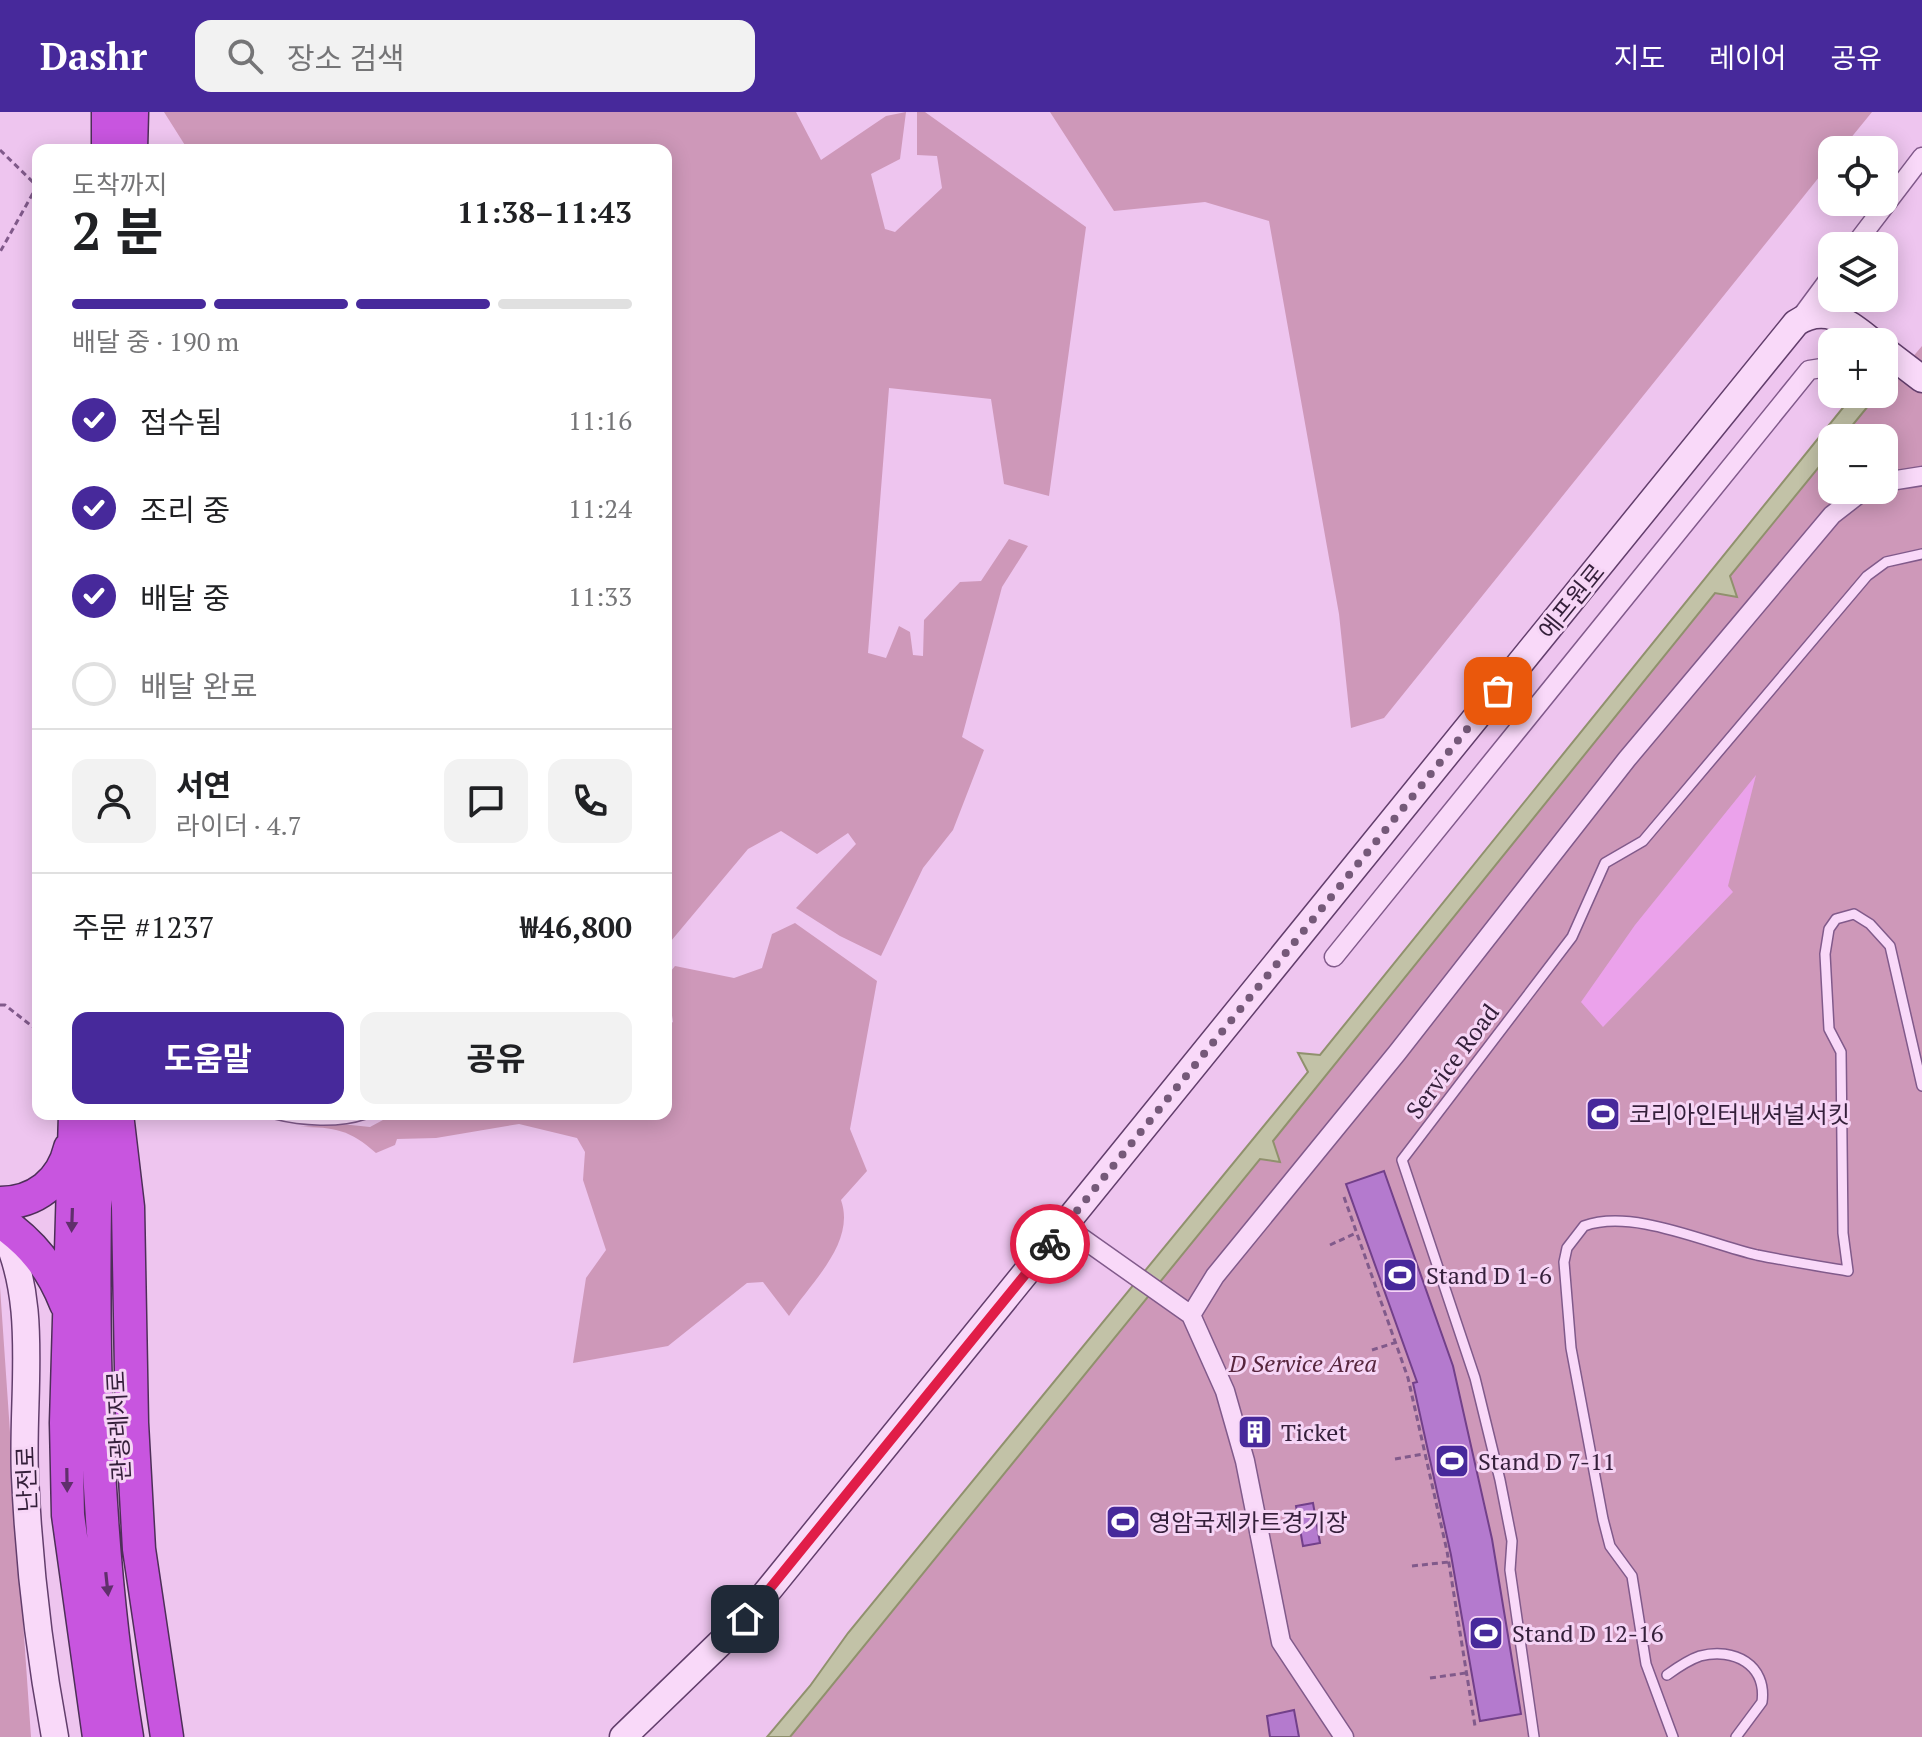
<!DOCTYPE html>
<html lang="ko">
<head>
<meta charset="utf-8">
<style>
  body { margin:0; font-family:"PT Serif","Noto Sans KR",serif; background:#f2f2f2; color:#202124; height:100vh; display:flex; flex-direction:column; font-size:30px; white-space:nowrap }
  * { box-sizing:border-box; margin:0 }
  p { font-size:26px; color:#757577 }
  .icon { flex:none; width:44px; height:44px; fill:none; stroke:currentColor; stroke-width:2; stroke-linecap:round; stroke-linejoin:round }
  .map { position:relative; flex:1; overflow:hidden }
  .side { position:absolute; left:32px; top:32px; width:640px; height:976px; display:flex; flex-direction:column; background:#fff; border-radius:16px; box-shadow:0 4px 20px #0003 }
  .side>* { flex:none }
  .tools { position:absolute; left:1818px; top:24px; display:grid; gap:16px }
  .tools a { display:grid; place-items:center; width:80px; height:80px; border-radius:16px; background:#fff; box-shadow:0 4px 20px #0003; font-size:40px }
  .pin { position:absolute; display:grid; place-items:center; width:68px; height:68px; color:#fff; margin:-34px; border-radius:16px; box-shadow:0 4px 12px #0006 }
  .courier { position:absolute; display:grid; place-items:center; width:80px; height:80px; margin:-40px; border:6px solid #e11d48; border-radius:50%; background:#fff; color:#222; box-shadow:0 2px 10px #0007 }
  .summary em { font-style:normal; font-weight:700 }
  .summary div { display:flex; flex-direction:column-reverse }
  .summary { display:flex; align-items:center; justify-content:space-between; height:136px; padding:0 40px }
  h1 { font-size:52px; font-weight:700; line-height:60px }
  .bar { display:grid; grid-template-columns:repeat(4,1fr); gap:12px 8px; align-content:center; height:96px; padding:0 40px }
  .bar i { height:10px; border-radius:6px; background:#e0e0e0 }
  .bar .active { background:#47299b }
  .bar p { grid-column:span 4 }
  .line { display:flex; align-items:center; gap:20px; padding:0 40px; border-top:2px solid #e0e0e0 }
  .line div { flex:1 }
  .round { display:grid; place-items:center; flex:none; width:84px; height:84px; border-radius:16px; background:#f2f2f2 }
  ol { padding:0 40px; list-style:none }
  li { display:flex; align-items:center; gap:24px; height:88px }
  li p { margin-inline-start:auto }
  li .icon { padding:8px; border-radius:50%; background:#47299b; color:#fff; stroke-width:4 }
  li:last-child { color:#757577 }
  li i { width:44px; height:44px; border:4px solid #e0e0e0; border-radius:50% }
  .cta { display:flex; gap:16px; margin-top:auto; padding:16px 40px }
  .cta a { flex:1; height:92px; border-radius:16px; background:#47299b; color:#fff; font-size:32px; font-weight:700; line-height:92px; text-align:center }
  .cta a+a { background:#f2f2f2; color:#202124 }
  header { display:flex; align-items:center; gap:48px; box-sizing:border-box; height:112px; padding:0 40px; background:#47299b; color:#fff }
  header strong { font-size:38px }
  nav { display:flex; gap:44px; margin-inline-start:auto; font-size:28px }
  .search { width:560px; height:72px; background:#f2f2f2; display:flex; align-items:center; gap:20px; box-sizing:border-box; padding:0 28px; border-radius:16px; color:#757577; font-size:30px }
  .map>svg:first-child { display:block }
  .green { fill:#ce98b9; fill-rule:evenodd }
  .sand { fill:#eba2eb }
  .water { fill:#c2c2a7; stroke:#90916d; stroke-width:2 }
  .pier { fill:#eec5ef }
  .building { fill:#b47ace; stroke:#72408a; stroke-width:2 }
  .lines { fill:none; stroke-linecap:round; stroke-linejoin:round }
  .lane-casing { stroke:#815a8b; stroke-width:12 }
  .street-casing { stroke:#815a8b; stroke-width:21 }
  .secondary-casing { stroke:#623e6c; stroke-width:29 }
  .highway-casing { stroke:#4d2f58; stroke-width:35 }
  .path { stroke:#815a8b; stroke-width:3; stroke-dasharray:6 4; stroke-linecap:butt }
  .lane { stroke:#f9d9f9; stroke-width:9 }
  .street { stroke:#f9d9f9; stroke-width:18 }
  .secondary { stroke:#f9d9f9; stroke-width:26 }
  .highway { stroke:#c855df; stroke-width:32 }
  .oneway { fill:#602f6c }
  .done { stroke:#755979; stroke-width:8; stroke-dasharray:0 14.4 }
  .route { stroke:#e11d48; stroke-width:10 }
  .labels { text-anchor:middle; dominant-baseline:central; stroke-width:6; stroke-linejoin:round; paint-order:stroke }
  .street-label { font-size:24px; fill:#341f3a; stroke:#f6d5f6 }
  .poi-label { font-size:24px; fill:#341f3a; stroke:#f6d5f6; text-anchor:start }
  .park-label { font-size:24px; font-style:italic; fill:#57253d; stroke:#f6d5f6 }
</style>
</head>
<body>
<header>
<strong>Dashr</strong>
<div class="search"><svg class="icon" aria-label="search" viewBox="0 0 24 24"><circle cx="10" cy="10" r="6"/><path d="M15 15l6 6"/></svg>장소 검색</div>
<nav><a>지도</a><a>레이어</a><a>공유</a></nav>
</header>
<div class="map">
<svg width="1922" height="1625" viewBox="0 0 1922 1625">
  <rect width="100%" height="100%" fill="#eec5ef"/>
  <path class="green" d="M164 0H796L821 48 886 4 906 0 900 47 871 62 885 117 895 120 942 76 937 44 917 43V0H925L1086 115 1049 384 1004 372 991 287 889 276 868 541 886 546 899 514 910 520 913 543 923 544 924 508 960 470 981 469 1009 427 1028 434 1002 475 962 625 984 638 953 718 923 756 881 844 840 824 796 796 856 732 848 721 817 742 781 719 748 737 671 829 666 826V38H188Z
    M1050 0H1872L1841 38H1832V49L1384 606 1351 616 1339 502 1269 109 1205 90 1114 99Z
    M1922 212V1625H779L1865 282H1884V259ZM1832 326H1884V378H1832Z
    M795 811 877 869 850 1017 867 1059 841 1088C856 1131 811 1170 789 1204L763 1170 747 1171 668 1234 573 1251 586 1166 606 1138 583 1068 585 1040 577 1026 519 1012 436 1026 397 1027 395 1033 376 1041C350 1018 335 1015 300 1015L341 1012 370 1015 394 1002 426 1005 666 1002V914L673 910 666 865 675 854 734 866 762 856 772 822Z
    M0 1175 31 1625H0Z"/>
  <path class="sand" d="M1756 663 1728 774 1733 780 1603 915 1581 890 1635 813Z"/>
  <path class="water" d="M1854 282H1878L1842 326H1832V339L1730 464 1737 485 1715 481 1273 1029 1280 1050 1260 1047 790 1625H767L810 1574 848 1521 1308 960 1298 941 1320 943Z"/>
  <path class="pier" d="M1912 200 1922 207V234L1884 279V236Z"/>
  <path class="building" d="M1384 1059 1453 1254 1492 1427 1521 1602 1480 1609 1451 1443 1413 1271 1417 1270 1346 1072Z
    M1313 1391 1320 1431 1303 1434 1296 1394Z
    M1294 1598 1299 1625H1270L1267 1604Z"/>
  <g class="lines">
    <g class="lane-casing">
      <path id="lane" d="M275 1002C302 1009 339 1011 365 1002
        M1667 1563C1678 1555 1688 1548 1700 1544 1734 1535 1767 1553 1762 1590L1736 1625
        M1534 1625 1510 1458 1512 1429 1500 1368 1475 1266 1402 1048 1572 825 1605 751 1643 729 1867 464 1886 450 1922 442
        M1673 1625 1646 1552 1632 1464 1610 1434 1603 1407 1571 1236 1564 1150 1567 1136 1584 1114C1633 1096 1708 1132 1757 1143 1787 1149 1818 1154 1848 1159L1843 1121 1841 940 1829 917 1825 842 1829 817 1836 807 1854 802 1870 812 1890 834 1922 974"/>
    </g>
    <g class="street-casing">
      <path id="street" d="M1854 134 1922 45
        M1798 209 1832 163
        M1884 370 1922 364
        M1334 845 1809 258 1828 255
        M1065 1114 1191 1203 1225 1279 1245 1349 1281 1530 1344 1625
        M1191 1203 1215 1164 1397 941 1627 647 1832 403 1864 378"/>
    </g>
    <g class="secondary-casing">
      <path id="secondary" d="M1884 238 1922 267
        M0 1112C41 1187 21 1281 25 1364 29 1452 39 1539 55 1625
        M623 1625 745 1507 1796 211C1826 191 1848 211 1873 230"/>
    </g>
    <g class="highway-casing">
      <path id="highway" d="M108 38V0
        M131 38 132 0
        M75 1002 66 1311 68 1403 99 1625
        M97 1002C91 1209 93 1420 127 1625
        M117 1002 128 1095 132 1311 139 1437 167 1625
        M0 1091C35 1091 62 1070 70 1036
        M0 1109C32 1131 52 1156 66 1192"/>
    </g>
    <path class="path" d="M0 38 37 74 0 140
      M0 893H5L38 919
      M1344 1085 1408 1266 1447 1439 1475 1614
      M1330 1133 1356 1121
      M1372 1238 1397 1230
      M1395 1347 1424 1342
      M1412 1454 1449 1450
      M1430 1566 1466 1561"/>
    <use href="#lane" class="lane"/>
    <use href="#street" class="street"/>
    <use href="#secondary" class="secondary"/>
    <use href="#highway" class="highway"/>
  </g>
  <defs><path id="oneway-solid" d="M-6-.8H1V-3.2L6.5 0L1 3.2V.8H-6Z" transform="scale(2)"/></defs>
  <g class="oneway">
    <use href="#oneway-solid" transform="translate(72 1108) rotate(92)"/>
    <use href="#oneway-solid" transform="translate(67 1368) rotate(89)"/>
    <use href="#oneway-solid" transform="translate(107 1472) rotate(84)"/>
  </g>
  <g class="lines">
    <path class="done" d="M1050 1132 1498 579"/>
    <path class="route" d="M745 1507 1050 1132"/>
  </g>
  <defs>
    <g id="stadium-square" transform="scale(1.8)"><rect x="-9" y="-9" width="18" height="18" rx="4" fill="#47299b" stroke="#f6d5f6"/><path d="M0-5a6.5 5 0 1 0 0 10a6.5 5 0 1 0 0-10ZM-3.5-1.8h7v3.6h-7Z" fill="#fff"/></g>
    <g id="building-square" transform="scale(1.8)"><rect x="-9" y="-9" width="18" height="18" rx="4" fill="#47299b" stroke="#f6d5f6"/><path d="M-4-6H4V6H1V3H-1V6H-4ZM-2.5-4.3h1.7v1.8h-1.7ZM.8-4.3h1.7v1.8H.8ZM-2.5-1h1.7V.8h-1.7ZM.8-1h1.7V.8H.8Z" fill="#fff"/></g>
  </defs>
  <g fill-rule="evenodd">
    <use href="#stadium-square" x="1603" y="1002"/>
    <use href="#stadium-square" x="1400" y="1163"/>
    <use href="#building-square" x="1255" y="1320"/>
    <use href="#stadium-square" x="1452" y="1349"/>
    <use href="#stadium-square" x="1123" y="1410"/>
    <use href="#stadium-square" x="1486" y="1521"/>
  </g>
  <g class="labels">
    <g class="street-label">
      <text transform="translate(1571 489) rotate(-51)">에프원로</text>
      <text transform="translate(1452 949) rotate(-53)">Service Road</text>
      <text transform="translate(118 1314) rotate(-93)">관광레저로</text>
      <text transform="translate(26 1367) rotate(-92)">난전로</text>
    </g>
    <g class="poi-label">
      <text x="1629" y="1002">코리아인터내셔널서킷</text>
      <text x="1426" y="1163">Stand D 1-6</text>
      <text x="1281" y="1320">Ticket</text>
      <text x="1478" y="1349">Stand D 7-11</text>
      <text x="1149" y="1410">영암국제카트경기장</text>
      <text x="1512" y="1521">Stand D 12-16</text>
    </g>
    <g class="park-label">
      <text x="1303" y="1251">D Service Area</text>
    </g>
  </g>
</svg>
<div class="tools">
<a><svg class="icon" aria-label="locate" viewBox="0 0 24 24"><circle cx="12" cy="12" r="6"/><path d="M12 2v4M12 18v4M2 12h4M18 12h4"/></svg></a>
<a><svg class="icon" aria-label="layers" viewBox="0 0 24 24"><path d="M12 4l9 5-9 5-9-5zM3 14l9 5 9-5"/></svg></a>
<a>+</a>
<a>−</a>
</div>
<div class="pin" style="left:1498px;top:579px;background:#ea580c"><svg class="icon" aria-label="bag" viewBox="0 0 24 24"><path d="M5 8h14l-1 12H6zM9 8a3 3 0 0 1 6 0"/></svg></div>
<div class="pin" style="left:745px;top:1507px;background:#1f2937"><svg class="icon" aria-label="home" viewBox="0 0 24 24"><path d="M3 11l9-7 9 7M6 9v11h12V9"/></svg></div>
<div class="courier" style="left:1050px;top:1132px"><svg class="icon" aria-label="bike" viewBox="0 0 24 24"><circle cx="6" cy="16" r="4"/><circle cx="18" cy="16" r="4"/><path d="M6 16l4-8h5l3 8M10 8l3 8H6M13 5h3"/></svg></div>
<section class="side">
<div class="summary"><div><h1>2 분</h1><p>도착까지</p></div><em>11:38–11:43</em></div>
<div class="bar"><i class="active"></i><i class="active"></i><i class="active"></i><i></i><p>배달 중 · 190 m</p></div>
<ol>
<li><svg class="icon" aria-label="check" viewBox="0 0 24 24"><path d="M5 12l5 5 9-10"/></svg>접수됨<p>11:16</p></li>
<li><svg class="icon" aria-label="check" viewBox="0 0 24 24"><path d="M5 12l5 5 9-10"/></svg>조리 중<p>11:24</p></li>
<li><svg class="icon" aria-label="check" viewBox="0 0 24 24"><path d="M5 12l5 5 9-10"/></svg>배달 중<p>11:33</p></li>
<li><i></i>배달 완료</li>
</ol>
<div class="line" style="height:144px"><a class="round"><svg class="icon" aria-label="person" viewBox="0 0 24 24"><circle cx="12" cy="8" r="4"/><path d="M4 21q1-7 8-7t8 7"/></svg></a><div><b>서연</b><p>라이더 · 4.7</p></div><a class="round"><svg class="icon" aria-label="chat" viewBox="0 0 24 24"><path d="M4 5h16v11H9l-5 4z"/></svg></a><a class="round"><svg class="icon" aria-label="phone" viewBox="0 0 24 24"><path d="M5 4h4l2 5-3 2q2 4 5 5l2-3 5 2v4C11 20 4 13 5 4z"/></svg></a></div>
<div class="line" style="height:104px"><div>주문 #1237</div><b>₩46,800</b></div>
<div class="cta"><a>도움말</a><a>공유</a></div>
</section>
</div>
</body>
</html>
